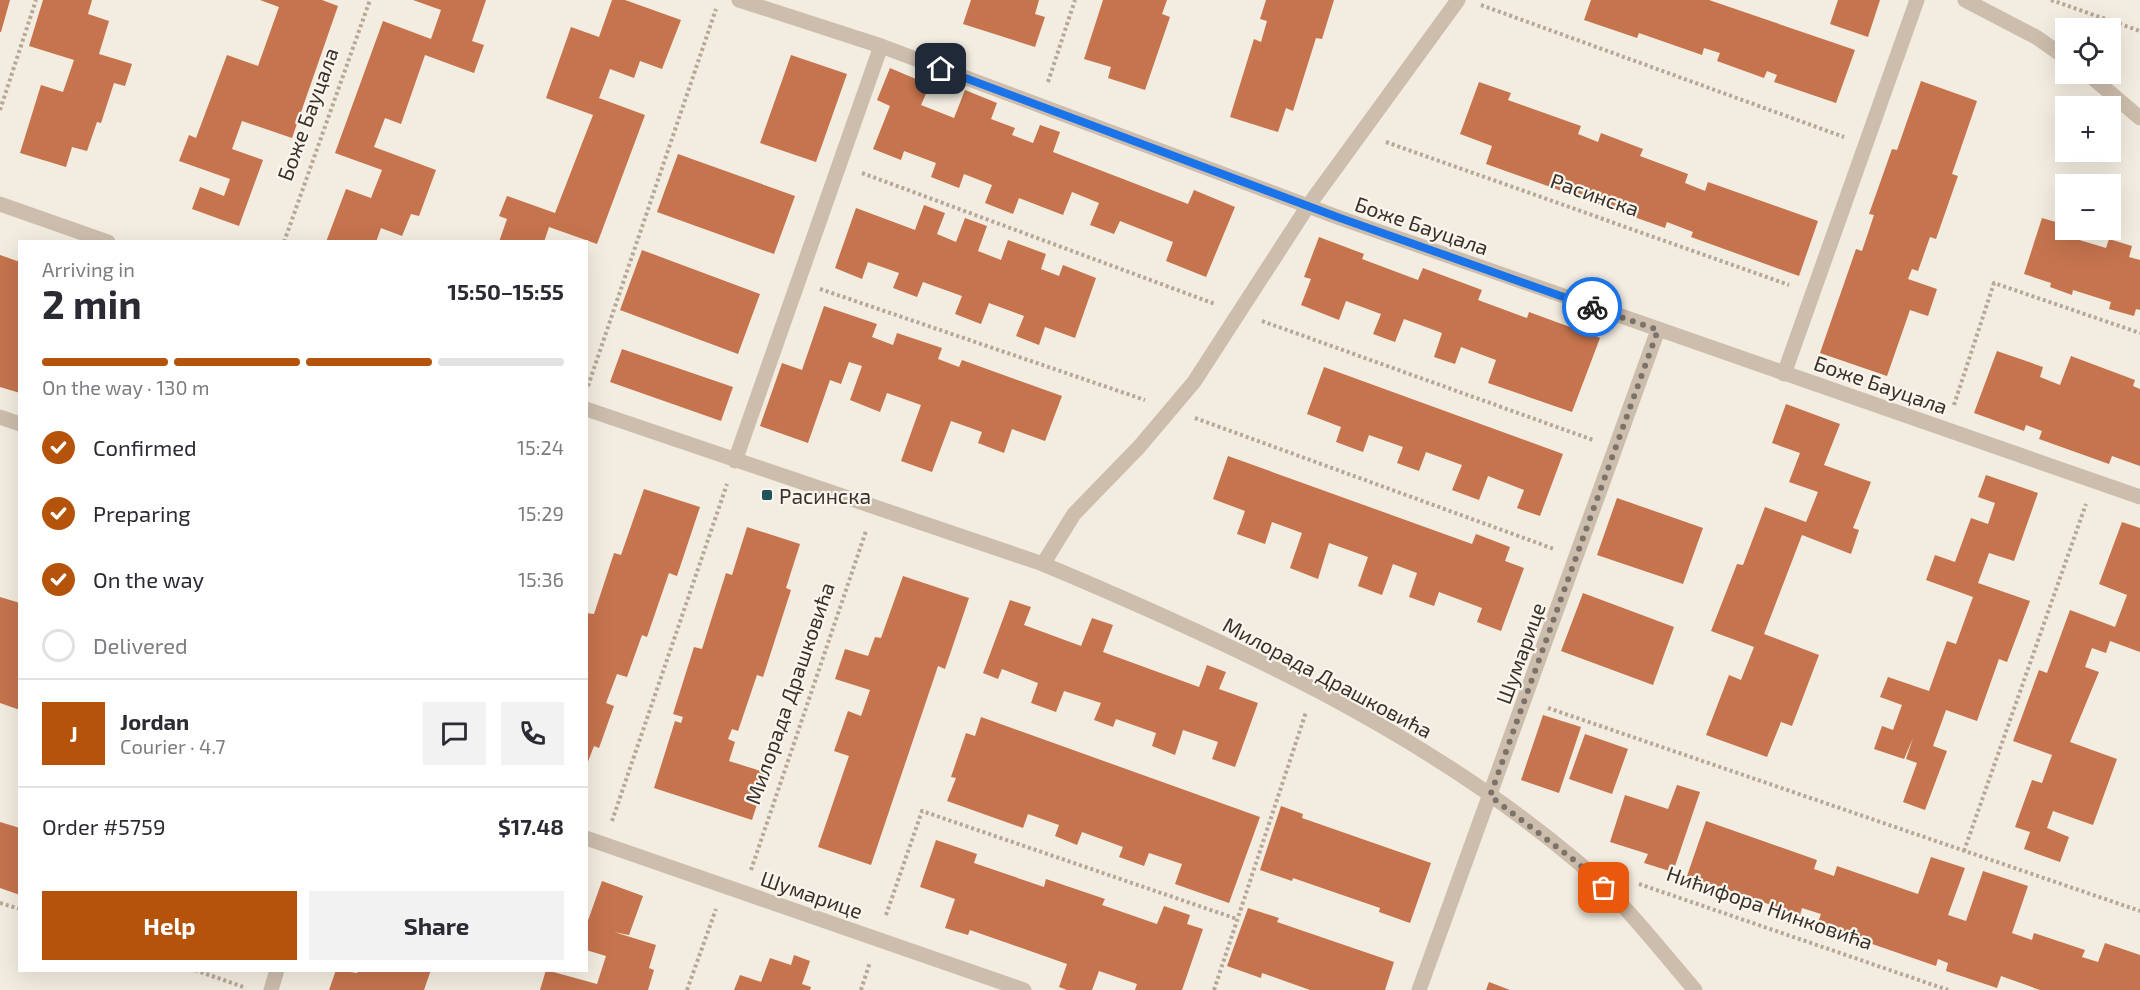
<!DOCTYPE html>
<html lang="en">
<head>
<meta charset="utf-8">
<style>
  body { margin:0; font-family:"Exo 2",sans-serif; background:#f2f2f3; color:#2b2b33; height:100vh; display:flex; flex-direction:column; font-size:22px; white-space:nowrap }
  * { box-sizing:border-box; margin:0 }
  p { font-size:20px; color:#7c7c81 }
  .icon { flex:none; width:33px; height:33px; fill:none; stroke:currentColor; stroke-width:2; stroke-linecap:round; stroke-linejoin:round }
  .map { position:relative; flex:1; overflow:hidden }
  .drawer { position:absolute; left:18px; top:240px; width:570px; height:732px; display:flex; flex-direction:column; background:#fff; border-radius:0px; box-shadow:0 6px 24px #0002 }
  .drawer>* { flex:none }
  .fabs { position:absolute; left:2055px; top:18px; display:grid; gap:12px }
  .fabs a { display:grid; place-items:center; width:66px; height:66px; border-radius:0px; background:#fff; box-shadow:0 6px 24px #0002; font-size:30px }
  .pin { position:absolute; display:grid; place-items:center; width:51px; height:51px; color:#fff; margin:-26px; border-radius:12px; box-shadow:0 3px 9px #0006 }
  .courier { position:absolute; display:grid; place-items:center; width:60px; height:60px; margin:-30px; border:4px solid #1a73e8; border-radius:50%; background:#fff; color:#222; box-shadow:0 2px 8px #0007 }
  .overview em { font-style:normal; font-weight:700 }
  .overview div { display:flex; flex-direction:column-reverse }
  .overview { display:flex; align-items:center; justify-content:space-between; height:102px; padding:0 24px }
  h1 { font-size:39px; font-weight:700; line-height:45px }
  .bar { display:grid; grid-template-columns:repeat(4,1fr); gap:9px 6px; align-content:center; height:72px; padding:0 24px }
  .bar i { height:8px; border-radius:4px; background:#e1e1e2 }
  .bar .current { background:#b45309 }
  .bar p { grid-column:span 4 }
  .line { display:flex; align-items:center; gap:15px; padding:0 24px; border-top:2px solid #e1e1e2 }
  .line div { flex:1 }
  .round { display:grid; place-items:center; flex:none; width:63px; height:63px; border-radius:0px; background:#f2f2f3 }
  ol { padding:0 24px; list-style:none }
  li { display:flex; align-items:center; gap:18px; height:66px }
  li p { margin-inline-start:auto }
  li .icon { padding:6px; border-radius:50%; background:#b45309; color:#fff; stroke-width:4 }
  li:last-child { color:#7c7c81 }
  li i { width:33px; height:33px; border:3px solid #e1e1e2; border-radius:50% }
  .action { display:flex; gap:12px; margin-top:auto; padding:12px 24px }
  .action a { flex:1; height:69px; border-radius:0px; background:#b45309; color:#fff; font-size:24px; font-weight:700; line-height:69px; text-align:center }
  .action a+a { background:#f2f2f3; color:#2b2b33 }
  .map>svg:first-child { display:block }
  .building { fill:#c5744d }
  .lines { fill:none; stroke-linecap:round; stroke-linejoin:round }
  .path { stroke:#b7a796; stroke-width:4; stroke-dasharray:3 3; stroke-linecap:butt }
  .service { stroke:#ccbdac; stroke-width:15 }
  .minor { stroke:#ccbdac; stroke-width:15 }
  .tertiary { stroke:#ccbdac; stroke-width:15 }
  .done { stroke:#7b726a; stroke-width:6; stroke-dasharray:0 10.8 }
  .route { stroke:#1a73e8; stroke-width:8 }
  .poi-dot { fill:#20525b; stroke:#faf5ed; stroke-width:2 }
  .labels { text-anchor:middle; dominant-baseline:central; stroke-width:4.5; stroke-linejoin:round; paint-order:stroke }
  .street-label { font-size:21px; fill:#3a312b; stroke:#faf5ed }
  .poi-label { font-size:21px; fill:#3a312b; stroke:#faf5ed; text-anchor:start }
</style>
</head>
<body>
<div class="map">
<svg width="2140" height="990" viewBox="0 0 2140 990">
  <rect width="100%" height="100%" fill="#f3ece0"/>
  <path class="building" d="M0 0H10L1 32H0Z
    M43 0H92L88 14 109 21 99 54 132 64 125 86 114 83 101 123 97 122 87 151 72 147 66 167 20 153 41 85 63 92 74 60 29 46Z
    M260 0H322L338 6 292 138 242 121 232 149 263 160 239 226 192 209 200 187 224 196 230 179 179 161 189 135 196 138 227 55 258 66 279 7Z
    M413 0H486L472 41 484 45 474 73 425 55 401 124 385 118 374 147 436 170 419 216 411 214 402 236 381 228 376 242H326L346 189 371 198 382 170 335 153 383 21 431 39 441 10Z
    M612 0H625L681 20 662 69 640 61 634 78 610 69 599 98 645 115 597 244 549 227 544 242H499L507 219 499 216 507 196 555 213 593 115 546 98 571 27 599 37Z
    M971 0H1039L1035 14 1045 17 1035 47 963 24Z
    M1103 0H1167L1162 14 1170 17 1145 90 1108 78 1111 67 1084 59Z
    M1266 0H1334L1322 39 1316 38 1293 111 1286 108 1278 132 1230 117 1254 39 1261 42 1267 21 1260 19Z
    M1591 0H1709L1855 50 1836 103 1774 82 1777 75 1767 71 1764 78 1717 61 1720 53 1704 48 1702 55 1639 33 1637 38 1584 20Z
    M1838 0H1880L1868 37 1830 24Z
    M791 55 847 74 816 162 760 143Z
    M890 68 930 85 921 105 954 118 965 90 997 103 991 119 1015 128 1012 135 1033 143 1040 125 1060 132 1053 152 1188 204 1194 190 1235 207 1206 277 1166 261 1173 242 1120 221 1114 234 1090 225 1099 203 1072 192 1063 215 1019 198 1013 214 985 203 992 185 964 174 959 188 931 177 936 163 904 151 901 160 873 149 890 106 877 100Z
    M1921 81 1977 101 1952 174 1958 176 1936 239 1930 237 1918 271 1912 269 1908 279 1937 289 1928 316 1910 310 1887 376 1820 353 1856 249 1862 251 1874 215 1869 214 1892 149 1897 150Z
    M1479 82 1511 93 1508 100 1581 126 1578 134 1598 142 1601 133 1643 149 1640 156 1688 174 1685 183 1705 191 1708 182 1818 221 1799 276 1691 237 1693 232 1667 222 1665 228 1486 164 1492 146 1460 134Z
    M678 154 795 196 774 254 657 212Z
    M924 205 945 213 937 234 956 242 965 218 987 226 978 251 1001 260 1008 240 1046 254 1041 269 1059 276 1063 265 1096 278 1075 338 1045 327 1039 345 1016 336 1024 316 989 303 981 324 955 314 962 296 923 282 917 297 893 288 899 273 868 262 862 279 835 268 856 208 915 230Z
    M2042 218 2066 225V230H2068L2066 236 2106 248 2109 239 2132 246 2129 257 2140 260V310L2136 309 2134 316 2109 309 2111 302 2073 290 2072 295 2050 287 2051 283 2024 274Z
    M1319 237 1364 254 1362 259 1418 280 1423 268 1482 290 1478 300 1527 318 1529 312 1600 338 1572 412 1488 383 1496 360 1461 347 1455 364 1434 357 1442 333 1404 319 1395 342 1373 334 1381 314 1346 301 1339 320 1301 305 1311 279 1304 277Z
    M642 250 760 294 738 354 620 310Z
    M0 255 20 262V393L0 387Z
    M824 306 877 324 872 337 893 345 897 333 942 348 938 359 959 367 962 360 1062 396 1045 441 1012 429 1004 453 978 443 982 432 951 421 932 472 901 461 921 405 887 393 880 412 850 400 862 366 849 362 841 384 830 380 808 443 760 426 782 363 802 370Z
    M622 349 733 387 721 421 610 382Z
    M1997 351 2043 367 2040 377 2060 385 2071 356 2135 380 2133 386 2140 389V466L2112 456 2109 464 2039 439 2042 431 2026 425 2024 431 1974 413Z
    M1324 367 1563 454 1540 516 1517 508 1524 490 1488 476 1479 500 1452 490 1462 465 1426 452 1419 471 1397 463 1403 447 1369 435 1363 452 1336 442 1341 427 1307 414Z
    M1786 404 1840 424 1824 465 1871 482 1853 528 1859 530 1851 554 1802 535 1764 634 1819 655 1792 726 1781 722 1767 757 1706 735 1729 675 1741 680 1754 647 1711 631 1737 564 1743 565 1765 507 1806 522 1818 492 1789 482 1800 453 1772 443Z
    M1228 456 1472 544 1476 534 1510 547 1505 561 1524 568 1501 631 1477 622 1482 608 1439 592 1434 606 1409 597 1417 573 1393 564 1382 595 1358 586 1368 557 1329 543 1318 579 1290 568 1302 533 1272 522 1265 544 1237 534 1245 511 1213 499Z
    M1986 475 2038 493 2014 561 1989 553 1978 583 2030 601 2007 662 1999 659 1977 721 1946 710 1933 746 1947 751 1925 810 1903 802 1917 763 1906 759 1913 738 1904 759 1874 749 1882 726 1893 730 1902 705 1880 697 1888 677 1929 691 1947 641 1956 644 1973 597 1926 580 1935 555 1955 562 1971 518 1988 524 1995 503 1978 497Z
    M644 489 700 507 677 576 669 573 647 637 642 635 627 677 617 674 606 703 614 706 599 748 594 746 586 767V613L594 614 614 553 621 555Z
    M1617 498 1703 528 1683 584 1597 555Z
    M2122 522 2140 528V652L2110 641 2106 653 2092 648 2085 667 2099 672 2070 742 2117 759 2093 825 2053 811 2047 828 2069 837 2060 862 2024 849 2030 832 2015 827 2032 780 2042 783 2052 755 2013 741 2039 670 2047 673 2070 610 2115 627 2127 595 2099 584Z
    M747 527 800 544 786 588 791 590 763 677 757 675 738 731 732 729 728 739 735 742 729 761 767 773 752 820 654 788 675 721 681 723 683 717 673 714 694 647 702 649 726 573 732 575Z
    M903 576 969 598 945 669 938 666 871 865 818 847 849 756 834 751 848 711 861 716 870 690 835 679 845 649 868 656 875 637 881 638Z
    M1583 593 1674 627 1653 685 1561 651Z
    M0 597 20 603V710L0 703Z
    M1010 600 1031 607 1024 625 1081 646 1092 618 1113 625 1103 652 1199 687 1207 665 1226 672 1219 689 1258 703 1235 767 1212 759 1218 742 1183 730 1175 755 1152 746 1156 733 1116 719 1113 727 1094 720 1101 703 1064 691 1056 712 1031 703 1038 683 1002 669 998 679 983 673Z
    M1543 715 1581 727 1559 793 1521 780Z
    M981 717 1260 817 1229 903 1175 884 1182 864 1149 853 1144 866 1119 857 1123 847 1082 832 1077 845 1055 836 1059 825 1028 814 1023 828 947 801 956 778 951 777 966 733 975 736Z
    M1585 734 1628 749 1612 794 1569 779Z
    M1677 785 1700 792 1673 872 1644 863 1648 854 1610 842 1625 795 1668 809Z
    M1281 806 1303 814 1302 818 1431 863 1410 923 1379 912 1380 908 1293 878 1292 881 1260 870Z
    M1706 821 1817 860 1814 869 1834 876 1837 866 1918 894 1931 857 1965 868 1948 915 1966 921 1983 871 2028 886 2012 933 2032 940 2034 933 2085 950 2082 957 2098 962 2105 943 2140 955V990H2040L2001 976 1997 988 1946 971 1948 963 1938 959 1936 966 1817 925 1821 914 1802 908 1800 915 1687 876Z
    M0 822 20 828V895L0 888Z
    M936 840 977 854 974 863 1044 887 1046 879 1105 899 1102 905 1157 924 1164 906 1190 915 1187 924 1203 929 1182 990H1135L1137 984 1099 971 1092 990H1067L1059 987 1067 964 970 930 968 935 945 928 955 899 920 887Z
    M602 881 643 896 629 935 614 932 656 945 649 968 654 970 648 990H540L546 970 597 984 606 956 586 950V926Z
    M1248 908 1279 918 1277 922 1394 962 1385 990H1310L1262 973 1261 978 1227 966Z
    M794 955 810 961 802 984 811 987 810 990H734L740 975 761 982 770 958 791 965Z
    M336 970 357 973 358 970H431L424 990H329Z
    M1489 982 1510 990H1486Z"/>
  <g class="lines">
    <path class="path" d="M2051 0 2140 31
      M1481 5 1844 137
      M1048 82 1075 0
      M0 110 36 0
      M1386 142 1789 285
      M862 173 1215 304
      M284 242 370 0
      M820 289 1145 400
      M1262 321 1593 440
      M588 386 716 9
      M1954 405 1994 283 2140 333
      M1195 418 1554 549
      M1548 708 2140 911
      M612 821 727 484
      M1964 851 2086 504
      M751 870 866 531
      M1639 884 1948 990
      M0 903 20 909
      M886 915 922 811 1237 919
      M195 970 246 988
      M687 990 716 909
      M861 990 870 962
      M1214 990 1306 712"/>
    <path class="service" d="M1784 374 1917 0
      M0 417 20 424
      M735 461 881 46"/>
    <path class="minor" d="M739 0 881 46 1340 218 2140 497
      M1965 0 2036 37 2066 58
      M2088 74 2140 118
      M1043 564C1231 643 1422 730 1579 863 1622 900 1658 947 1695 990
      M586 838 1024 990
      M271 990 277 970
      M1419 990 1658 330"/>
    <path class="tertiary" d="M0 204 108 242
      M586 409 1043 564 1074 514 1139 447 1194 382 1308 206 1458 0"/>
  </g>
  <g class="lines">
    <path class="done" d="M1592 307 1658 330 1490 796 1579 864 1604 888"/>
    <path class="route" d="M941 69 1340 218 1592 307"/>
  </g>
  <rect class="poi-dot" x="761" y="489" width="12" height="12" rx="3"/>
  <g class="labels">
    <g class="street-label">
      <text transform="translate(307 114) rotate(-70)">Боже Бауцала</text>
      <text transform="translate(1595 194) rotate(19)">Расинска</text>
      <text transform="translate(1422 225) rotate(19)">Боже Бауцала</text>
      <text transform="translate(1881 384) rotate(19)">Боже Бауцала</text>
      <text transform="translate(1520 653) rotate(-70)">Шумарице</text>
      <text transform="translate(1328 677) rotate(28)">Милорада Драшковића</text>
      <text transform="translate(789 693) rotate(-71)">Милорада Драшковића</text>
      <text transform="translate(812 894) rotate(19)">Шумарице</text>
      <text transform="translate(1770 907) rotate(19)">Нићифора Нинковића</text>
    </g>
    <g class="poi-label">
      <text x="779" y="495">Расинска</text>
    </g>
  </g>
</svg>
<div class="fabs">
<a><svg class="icon" aria-label="locate" viewBox="0 0 24 24"><circle cx="12" cy="12" r="6"/><path d="M12 2v4M12 18v4M2 12h4M18 12h4"/></svg></a>
<a>+</a>
<a>−</a>
</div>
<div class="pin" style="left:1604px;top:888px;background:#ea580c"><svg class="icon" aria-label="bag" viewBox="0 0 24 24"><path d="M5 8h14l-1 12H6zM9 8a3 3 0 0 1 6 0"/></svg></div>
<div class="pin" style="left:941px;top:69px;background:#1f2937"><svg class="icon" aria-label="home" viewBox="0 0 24 24"><path d="M3 11l9-7 9 7M6 9v11h12V9"/></svg></div>
<div class="courier" style="left:1592px;top:307px"><svg class="icon" aria-label="bike" viewBox="0 0 24 24"><circle cx="6" cy="16" r="4"/><circle cx="18" cy="16" r="4"/><path d="M6 16l4-8h5l3 8M10 8l3 8H6M13 5h3"/></svg></div>
<section class="drawer">
<div class="overview"><div><h1>2 min</h1><p>Arriving in</p></div><em>15:50–15:55</em></div>
<div class="bar"><i class="current"></i><i class="current"></i><i class="current"></i><i></i><p>On the way · 130 m</p></div>
<ol>
<li><svg class="icon" aria-label="check" viewBox="0 0 24 24"><path d="M5 12l5 5 9-10"/></svg>Confirmed<p>15:24</p></li>
<li><svg class="icon" aria-label="check" viewBox="0 0 24 24"><path d="M5 12l5 5 9-10"/></svg>Preparing<p>15:29</p></li>
<li><svg class="icon" aria-label="check" viewBox="0 0 24 24"><path d="M5 12l5 5 9-10"/></svg>On the way<p>15:36</p></li>
<li><i></i>Delivered</li>
</ol>
<div class="line" style="height:108px"><b class="round" style="background:#b45309;color:#fff">J</b><div><b>Jordan</b><p>Courier · 4.7</p></div><a class="round"><svg class="icon" aria-label="chat" viewBox="0 0 24 24"><path d="M4 5h16v11H9l-5 4z"/></svg></a><a class="round"><svg class="icon" aria-label="phone" viewBox="0 0 24 24"><path d="M5 4h4l2 5-3 2q2 4 5 5l2-3 5 2v4C11 20 4 13 5 4z"/></svg></a></div>
<div class="line" style="height:78px"><div>Order #5759</div><b>$17.48</b></div>
<div class="action"><a>Help</a><a>Share</a></div>
</section>
</div>
</body>
</html>
